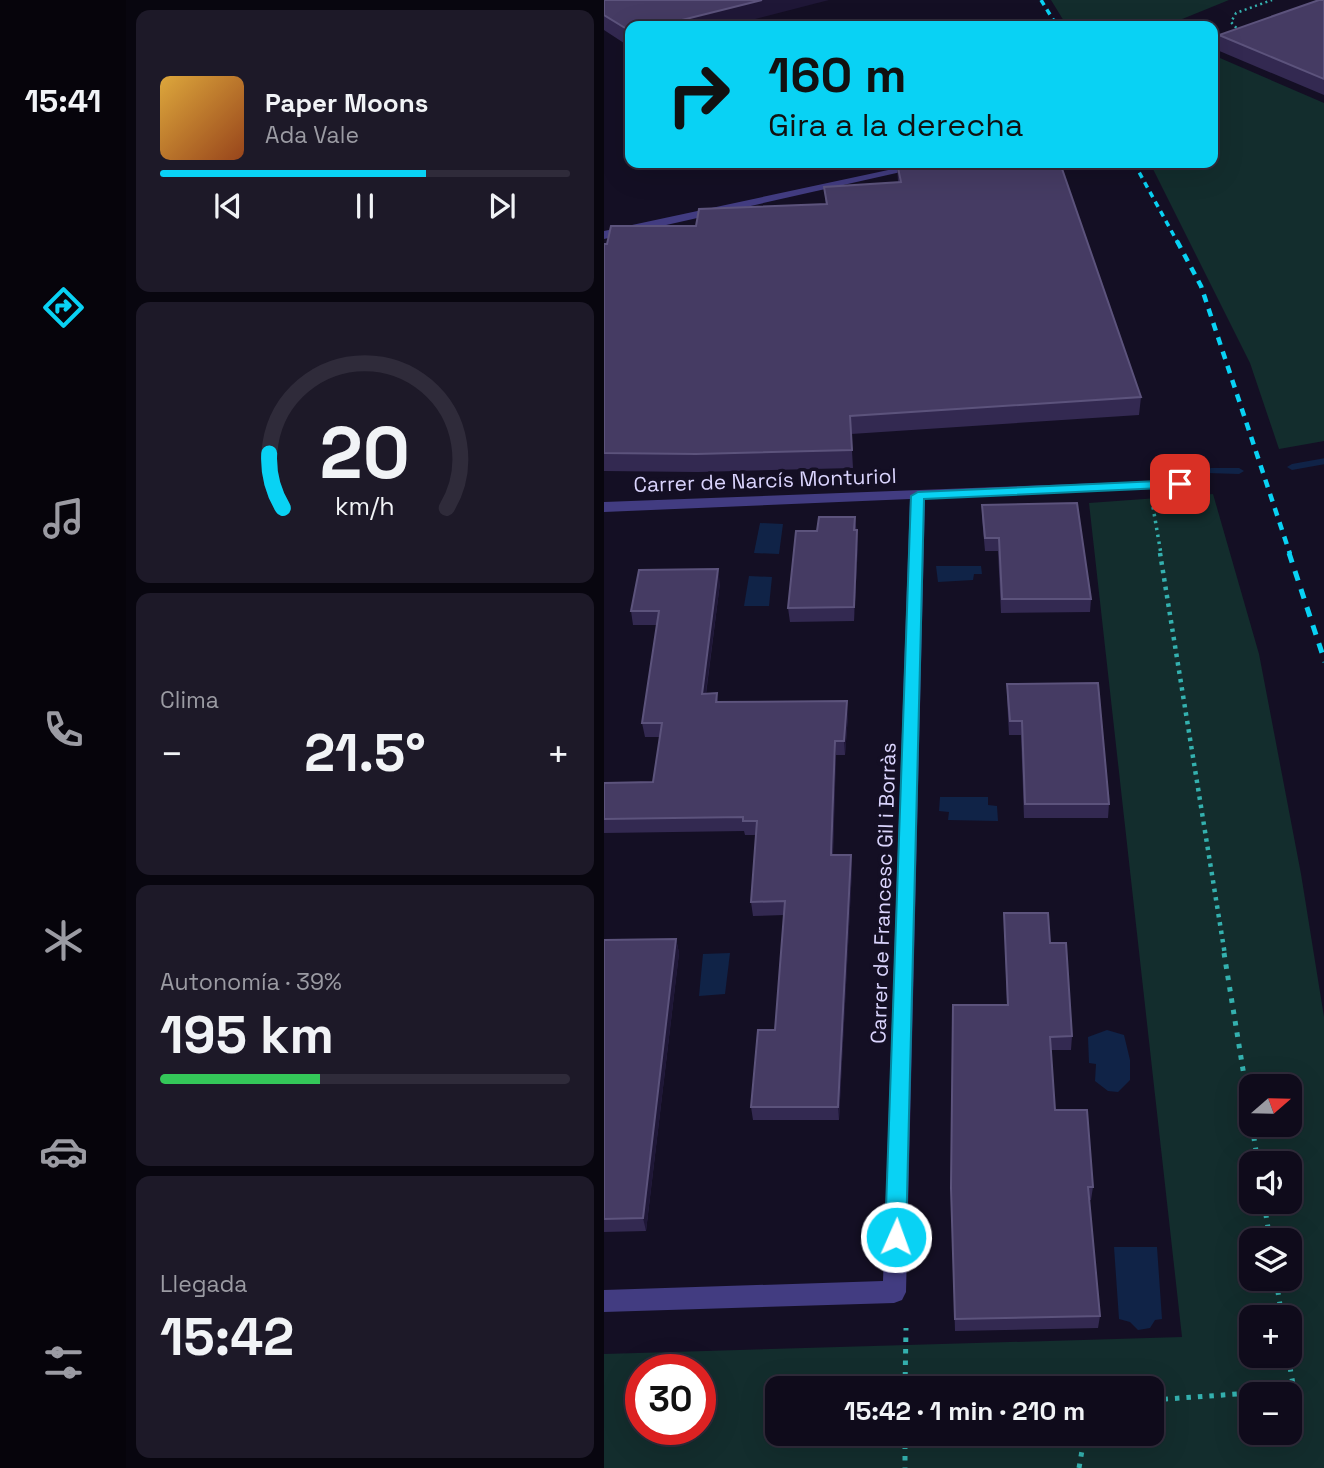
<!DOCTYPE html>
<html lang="es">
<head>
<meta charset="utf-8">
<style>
  :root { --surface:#0f0b1b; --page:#1d1928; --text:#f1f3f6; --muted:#9b9ba3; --line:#2f2b3a; --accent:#09d2f4 }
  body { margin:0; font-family:"Space Grotesk",sans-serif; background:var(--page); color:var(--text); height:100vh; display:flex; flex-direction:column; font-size:26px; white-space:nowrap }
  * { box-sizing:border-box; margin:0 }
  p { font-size:23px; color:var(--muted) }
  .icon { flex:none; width:38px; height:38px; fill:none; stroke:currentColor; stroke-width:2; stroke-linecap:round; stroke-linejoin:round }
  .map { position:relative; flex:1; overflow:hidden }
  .side { display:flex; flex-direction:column; gap:10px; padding:10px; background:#08060f; width:478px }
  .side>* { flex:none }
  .hud { position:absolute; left:21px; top:21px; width:593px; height:147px; border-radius:14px; box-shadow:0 7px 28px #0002,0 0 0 2px var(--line); background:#09d2f4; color:#111; overflow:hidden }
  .needle { width:46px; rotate:70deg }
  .buttons { position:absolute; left:635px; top:1074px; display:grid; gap:14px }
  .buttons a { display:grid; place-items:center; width:63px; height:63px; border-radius:14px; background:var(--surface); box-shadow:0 7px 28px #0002,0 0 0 2px var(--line); font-size:35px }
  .speed { position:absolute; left:21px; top:1354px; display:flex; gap:14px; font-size:35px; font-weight:700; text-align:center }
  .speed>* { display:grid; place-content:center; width:91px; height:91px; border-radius:50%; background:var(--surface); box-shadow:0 7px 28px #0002,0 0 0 2px var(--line); line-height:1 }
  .speed .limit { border:10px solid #d22; background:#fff; color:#111 }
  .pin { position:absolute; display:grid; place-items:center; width:60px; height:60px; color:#fff; margin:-30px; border-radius:14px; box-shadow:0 4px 10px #0006 }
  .me { position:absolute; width:77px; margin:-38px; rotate:2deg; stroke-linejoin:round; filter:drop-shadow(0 0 5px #0008) }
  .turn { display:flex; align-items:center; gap:24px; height:147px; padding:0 28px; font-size:32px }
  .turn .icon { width:91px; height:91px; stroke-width:2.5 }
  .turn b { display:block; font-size:49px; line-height:60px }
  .big { font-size:52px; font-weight:700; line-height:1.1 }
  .side .card { flex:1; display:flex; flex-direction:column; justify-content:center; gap:10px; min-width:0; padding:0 24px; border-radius:14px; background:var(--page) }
  .side .dial { align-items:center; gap:0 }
  .dial svg { height:182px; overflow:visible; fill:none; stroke:var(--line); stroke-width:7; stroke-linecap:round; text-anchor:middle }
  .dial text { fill:var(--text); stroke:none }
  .song { display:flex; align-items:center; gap:21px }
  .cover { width:84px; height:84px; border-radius:10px; background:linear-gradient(135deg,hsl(40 70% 55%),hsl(20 70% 35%)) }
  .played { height:7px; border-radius:4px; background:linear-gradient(90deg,var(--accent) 65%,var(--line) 65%) }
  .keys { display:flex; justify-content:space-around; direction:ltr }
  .heat { display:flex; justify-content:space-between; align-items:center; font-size:38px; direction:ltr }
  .charge { height:10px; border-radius:5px; background:linear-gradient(90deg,#34c759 39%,var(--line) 0) }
  .trip { position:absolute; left:161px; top:1376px; width:399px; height:70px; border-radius:14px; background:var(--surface); box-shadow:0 7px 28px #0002,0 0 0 2px var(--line); font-weight:700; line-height:70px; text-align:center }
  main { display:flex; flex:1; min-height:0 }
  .tabs { display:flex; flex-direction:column; width:126px; justify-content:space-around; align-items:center; background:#06040b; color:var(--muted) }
  .tabs .icon { width:49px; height:49px }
  .tabs .active { color:var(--accent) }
  .tabs b { font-size:32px; color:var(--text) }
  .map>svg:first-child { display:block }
</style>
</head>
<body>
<main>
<nav class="tabs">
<b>15:41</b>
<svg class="icon active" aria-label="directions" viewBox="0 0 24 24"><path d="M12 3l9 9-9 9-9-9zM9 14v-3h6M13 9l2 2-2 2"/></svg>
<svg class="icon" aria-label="music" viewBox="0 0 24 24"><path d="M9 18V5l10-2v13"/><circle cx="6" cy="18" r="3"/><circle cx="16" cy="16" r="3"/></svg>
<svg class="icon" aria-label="phone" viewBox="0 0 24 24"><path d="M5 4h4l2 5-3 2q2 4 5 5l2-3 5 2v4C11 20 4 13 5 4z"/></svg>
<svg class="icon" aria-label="climate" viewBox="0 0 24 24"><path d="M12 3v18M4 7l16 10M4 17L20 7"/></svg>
<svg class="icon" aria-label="car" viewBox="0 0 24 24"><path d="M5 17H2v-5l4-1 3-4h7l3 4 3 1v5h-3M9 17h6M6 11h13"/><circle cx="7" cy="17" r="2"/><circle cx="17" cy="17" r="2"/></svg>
<svg class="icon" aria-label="filters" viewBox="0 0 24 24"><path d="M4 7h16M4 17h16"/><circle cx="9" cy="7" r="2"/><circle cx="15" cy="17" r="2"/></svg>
</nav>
<section class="side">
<div class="card">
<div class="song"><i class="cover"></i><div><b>Paper Moons</b><p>Ada Vale</p></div></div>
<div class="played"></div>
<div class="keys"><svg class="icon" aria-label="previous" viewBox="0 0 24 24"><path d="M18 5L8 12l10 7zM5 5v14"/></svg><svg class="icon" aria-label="pause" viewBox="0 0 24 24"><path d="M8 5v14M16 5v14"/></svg><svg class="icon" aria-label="next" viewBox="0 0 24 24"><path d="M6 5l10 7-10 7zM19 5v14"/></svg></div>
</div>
<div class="card dial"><svg viewBox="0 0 100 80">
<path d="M14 69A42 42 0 1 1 86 69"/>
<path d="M14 69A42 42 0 0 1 8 45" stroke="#09d2f4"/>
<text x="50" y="56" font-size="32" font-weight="700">20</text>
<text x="50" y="72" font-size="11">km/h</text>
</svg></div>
<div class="card"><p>Clima</p>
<div class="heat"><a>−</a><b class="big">21.5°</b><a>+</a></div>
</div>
<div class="card"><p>Autonomía · 39%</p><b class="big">195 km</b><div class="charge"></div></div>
<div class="card"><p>Llegada</p><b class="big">15:42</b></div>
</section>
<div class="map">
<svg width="721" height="1468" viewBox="0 0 721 1468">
  <rect width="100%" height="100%" fill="#140f24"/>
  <g fill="#132d2d" fill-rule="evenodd">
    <polygon points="447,0 625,0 561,26 463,26"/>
    <polygon points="609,55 720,103 720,441 675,449 646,363 546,163 609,163"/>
    <path d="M609,494L655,654L697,874L720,1017V1468H0V1354L578,1337L485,503ZM648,1087H686V1125H648ZM648,1164H686V1202H648ZM648,1241H686V1279H648ZM648,1318H686V1356H648ZM37,1370H96V1430H37ZM173,1388H548V1433H173ZM648,1395H686V1433H648Z"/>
  </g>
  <g fill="#102347">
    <polygon points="156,523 179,524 175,554 150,553"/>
    <polygon points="332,566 377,566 378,574 370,574 369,580 334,582"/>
    <polygon points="145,576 168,577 165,606 140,606"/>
    <polygon points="336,797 384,797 384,805 393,806 394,821 344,820 345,812 335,811"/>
    <polygon points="126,953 121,994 95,996 99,954"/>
    <polygon points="503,1030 520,1035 526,1060 526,1080 514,1092 504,1091 491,1081 492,1064 485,1063 484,1037"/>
    <polygon points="510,1247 553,1247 558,1319 551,1320 546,1328 534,1330 526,1322 515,1319"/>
  </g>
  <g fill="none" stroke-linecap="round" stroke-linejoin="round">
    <g fill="#102347" fill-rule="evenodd">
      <polygon points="721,458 721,464 688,470 683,467 688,464"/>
      <polygon points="607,468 635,468 640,471 635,474 603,473 602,471"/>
    </g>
    <polyline stroke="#34b1af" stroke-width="2.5" stroke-dasharray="2 3.5" stroke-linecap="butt" points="636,32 627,22 632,13 668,0"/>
    <polyline stroke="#34b1af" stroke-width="3.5" stroke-dasharray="2.5 4.5" stroke-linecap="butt" points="549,507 557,554"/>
    <polyline stroke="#34b1af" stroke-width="4.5" stroke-dasharray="3.5 5" stroke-linecap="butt" points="556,553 621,955"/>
    <g stroke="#34b1af" stroke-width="5" stroke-dasharray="4.5 7" stroke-linecap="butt">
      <polyline points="620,953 648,1125"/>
      <polyline points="648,1125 654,1164"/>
      <polyline points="660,1202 666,1241"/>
      <polyline points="672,1279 678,1318"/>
      <polyline points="301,1388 302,1328"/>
      <polyline points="548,1400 690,1390 684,1356"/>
      <polyline points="301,1433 301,1468"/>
      <polyline points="475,1468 481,1433"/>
    </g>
    <polygon fill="#423c81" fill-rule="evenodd" points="317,163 337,163 0,239 0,231"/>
    <polygon fill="#423c81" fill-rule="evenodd" points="576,480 583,484 581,487 321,499 302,1292 298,1300 290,1303 0,1312 0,1290 279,1281 306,499 0,512 0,502"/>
    <g stroke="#09d2f4" stroke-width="3.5" stroke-dasharray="6 5" stroke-linecap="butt">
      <polyline points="437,0 453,26"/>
      <polyline points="530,163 574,243"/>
    </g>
    <polyline stroke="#09d2f4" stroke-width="4.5" stroke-dasharray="8 7" stroke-linecap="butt" points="573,241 597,286 686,554"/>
    <polyline stroke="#09d2f4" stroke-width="5" stroke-dasharray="10 9" stroke-linecap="butt" points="685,553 721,662"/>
  </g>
  <g fill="#332951">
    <polygon points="0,0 26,26 26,47 0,30"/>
    <polygon points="720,0 720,95 613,50 615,35"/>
    <polygon points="293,163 537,397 535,415 247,434 249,468 94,472 0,471 0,244 92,226 222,205 220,187 294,182"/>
    <polygon points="378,505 487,599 486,612 397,613 394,551 381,551 378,518"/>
    <polygon points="251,517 254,544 250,621 186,622 184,608 213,531"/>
    <polygon points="116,583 102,694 113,693 114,702 244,715 241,755 232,755 229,855 247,855 248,869 235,1120 149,1120 147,1107 171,1030 180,915 149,916 147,902 152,835 141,835 140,831 0,833 0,783 49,782 56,737 41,737 38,723 53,625 29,625 27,611"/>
    <polygon points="403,684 505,804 504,818 420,818 417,735 405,735 403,698"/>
    <polygon points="400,913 446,943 468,1036 467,1050 447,1050 451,1110 489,1187 487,1200 485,1200 496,1316 494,1328 351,1331 347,1188 403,1005"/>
    <polygon points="72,939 75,953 42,1231 0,1232 0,940"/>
  </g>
  <g fill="#1f1737">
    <polygon points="158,0 225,0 124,26 54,26"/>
    <polygon points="253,530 254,544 250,621 250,607"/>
    <polygon points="114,569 116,583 100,707 98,694"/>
    <polygon points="243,701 244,715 241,755 240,741"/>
    <polygon points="231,741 232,755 228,869 227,855"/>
    <polygon points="247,855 248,869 235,1120 234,1107"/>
    <polygon points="72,939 75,953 42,1231 39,1218"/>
  </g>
  <g fill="#453b63" stroke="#5c537c" stroke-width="2">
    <polygon points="0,0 158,0 54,26 26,26 26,31 0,15"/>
    <polygon points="715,0 720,0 720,79 615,35"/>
    <polygon points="293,163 456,163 537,397 246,416 248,450 92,454 0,453 0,244 3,244 7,226 92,226 95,209 223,204 220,187 297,182"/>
    <polygon points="473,503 487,599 398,599 395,538 381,538 378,505"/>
    <polygon points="215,517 251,517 250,530 253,530 250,607 184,608 192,531 213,531"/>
    <polygon points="114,569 98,694 113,693 112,702 243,701 240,741 231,741 227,855 247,855 234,1107 147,1107 154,1030 171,1030 181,901 147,902 153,821 139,821 139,817 0,819 0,783 49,782 58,723 38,723 55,611 27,611 35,570"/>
    <polygon points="494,683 505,804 421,804 418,721 406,721 403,684"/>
    <polygon points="400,913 444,913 446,943 462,943 468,1036 446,1037 451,1110 483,1110 489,1187 484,1187 496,1316 351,1319 347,1188 349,1005 404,1005"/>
    <polygon points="72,939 39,1218 0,1219 0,940"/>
  </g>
  <polygon fill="#09d2f4" stroke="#06889f" stroke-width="2" points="576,480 582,484 580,487 320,499 302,1237 299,1244 292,1247 284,1244 281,1237 307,496 314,492"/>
  <g text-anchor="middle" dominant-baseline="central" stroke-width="7" stroke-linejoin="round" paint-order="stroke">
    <g font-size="21" fill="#dad4fd" stroke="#140f24">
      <text transform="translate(161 480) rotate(-2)">Carrer de Narcís Monturiol</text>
      <text transform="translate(279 893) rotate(-88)">Carrer de Francesc Gil i Borràs</text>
    </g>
  </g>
</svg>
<div class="buttons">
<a><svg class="needle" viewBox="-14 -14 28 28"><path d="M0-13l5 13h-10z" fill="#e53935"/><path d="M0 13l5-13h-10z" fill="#9b9ba3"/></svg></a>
<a><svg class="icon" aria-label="sound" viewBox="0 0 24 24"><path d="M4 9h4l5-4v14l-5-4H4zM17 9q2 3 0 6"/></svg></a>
<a><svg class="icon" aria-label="layers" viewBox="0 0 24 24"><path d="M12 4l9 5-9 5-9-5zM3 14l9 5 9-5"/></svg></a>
<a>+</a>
<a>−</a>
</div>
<div class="speed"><div class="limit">30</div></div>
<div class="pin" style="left:576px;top:484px;background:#d93025"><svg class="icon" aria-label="arrive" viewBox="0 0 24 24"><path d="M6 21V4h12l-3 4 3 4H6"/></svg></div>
<svg class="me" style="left:292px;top:1237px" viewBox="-20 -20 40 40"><circle r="17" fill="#09d2f4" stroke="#fff" stroke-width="3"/><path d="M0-11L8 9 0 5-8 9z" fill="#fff"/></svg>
<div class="trip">15:42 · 1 min · 210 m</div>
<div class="hud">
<div class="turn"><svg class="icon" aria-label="right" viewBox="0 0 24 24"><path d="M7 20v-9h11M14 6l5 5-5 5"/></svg><div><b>160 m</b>Gira a la derecha</div></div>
</div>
</div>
</main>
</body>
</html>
